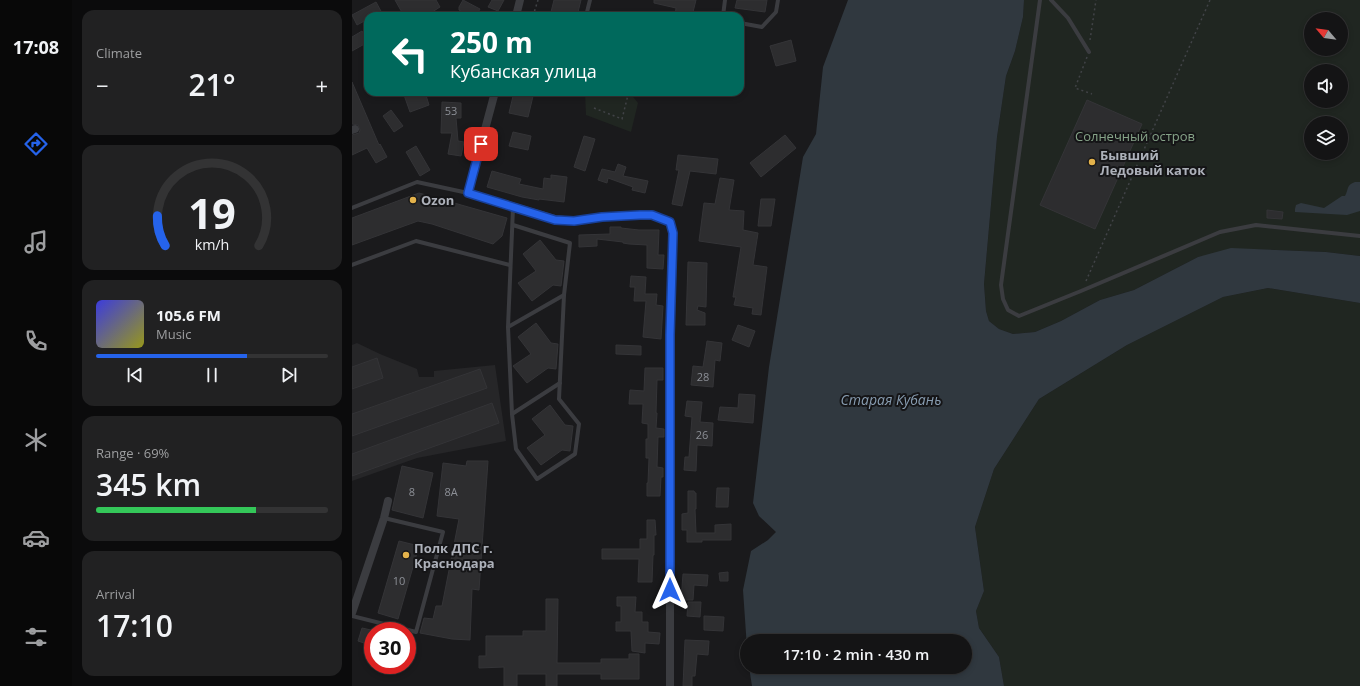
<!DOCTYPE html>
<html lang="en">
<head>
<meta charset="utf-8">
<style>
  :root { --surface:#141415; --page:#212122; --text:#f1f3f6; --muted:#9d9ea0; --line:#333334; --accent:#2563eb }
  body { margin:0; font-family:"Open Sans",sans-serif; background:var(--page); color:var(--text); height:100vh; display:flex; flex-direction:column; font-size:15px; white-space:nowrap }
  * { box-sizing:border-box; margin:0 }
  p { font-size:13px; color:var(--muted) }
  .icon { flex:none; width:22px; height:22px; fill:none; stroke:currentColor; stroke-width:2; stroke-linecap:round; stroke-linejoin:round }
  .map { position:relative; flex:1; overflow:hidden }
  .panel { display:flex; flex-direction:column; gap:10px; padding:10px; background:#0b0b0c; width:280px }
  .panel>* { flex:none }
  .banner { position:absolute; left:12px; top:12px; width:380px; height:84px; border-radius:12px; box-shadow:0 2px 6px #0003,0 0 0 1px var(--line); background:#00695c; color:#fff; overflow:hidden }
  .needle { width:26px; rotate:299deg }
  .controls { position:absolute; left:952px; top:12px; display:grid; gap:8px }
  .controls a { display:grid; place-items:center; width:44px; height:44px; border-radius:50%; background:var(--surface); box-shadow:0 2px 6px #0003,0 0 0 1px var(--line); font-size:20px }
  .speed { position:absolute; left:12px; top:622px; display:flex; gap:8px; font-size:20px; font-weight:700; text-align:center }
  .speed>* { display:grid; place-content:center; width:52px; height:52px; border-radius:50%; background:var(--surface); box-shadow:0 2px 6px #0003,0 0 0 1px var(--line); line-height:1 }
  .speed .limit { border:6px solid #d22; background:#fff; color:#111 }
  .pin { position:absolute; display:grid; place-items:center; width:34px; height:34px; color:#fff; margin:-17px; border-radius:8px; box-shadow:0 2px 6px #0006 }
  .me { position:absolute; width:44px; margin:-22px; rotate:0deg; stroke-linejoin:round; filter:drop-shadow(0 0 3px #0008) }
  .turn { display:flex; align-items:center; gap:14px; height:84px; padding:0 20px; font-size:18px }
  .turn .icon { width:52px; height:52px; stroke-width:2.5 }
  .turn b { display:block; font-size:28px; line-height:34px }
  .big { font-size:30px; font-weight:600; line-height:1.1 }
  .panel .tile { flex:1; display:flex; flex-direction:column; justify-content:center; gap:6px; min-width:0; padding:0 14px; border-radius:12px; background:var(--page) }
  .panel .dial { align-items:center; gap:0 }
  .dial svg { height:104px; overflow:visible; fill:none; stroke:var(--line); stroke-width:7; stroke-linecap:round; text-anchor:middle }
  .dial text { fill:var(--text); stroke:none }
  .song { display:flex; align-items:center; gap:12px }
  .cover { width:48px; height:48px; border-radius:6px; background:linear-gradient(135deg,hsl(240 70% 55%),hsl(60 70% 35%)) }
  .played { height:4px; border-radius:2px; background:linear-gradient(90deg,var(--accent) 65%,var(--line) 65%) }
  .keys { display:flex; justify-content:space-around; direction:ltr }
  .heat { display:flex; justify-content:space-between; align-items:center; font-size:22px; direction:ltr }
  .charge { height:6px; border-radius:3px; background:linear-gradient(90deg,#34c759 69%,var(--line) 0) }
  .trip { position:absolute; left:388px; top:634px; width:232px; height:40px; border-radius:20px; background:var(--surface); box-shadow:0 2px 6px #0003,0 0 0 1px var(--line); font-weight:600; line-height:40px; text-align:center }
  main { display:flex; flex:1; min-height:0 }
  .tab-bar { display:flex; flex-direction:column; width:72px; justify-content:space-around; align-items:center; background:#080808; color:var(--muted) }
  .tab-bar .icon { width:28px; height:28px }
  .tab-bar .selected { color:var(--accent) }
  .tab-bar b { font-size:18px; color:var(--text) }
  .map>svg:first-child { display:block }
</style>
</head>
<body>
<main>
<nav class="tab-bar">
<b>17:08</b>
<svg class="icon selected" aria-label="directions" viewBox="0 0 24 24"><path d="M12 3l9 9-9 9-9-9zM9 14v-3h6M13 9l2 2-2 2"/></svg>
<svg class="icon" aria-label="music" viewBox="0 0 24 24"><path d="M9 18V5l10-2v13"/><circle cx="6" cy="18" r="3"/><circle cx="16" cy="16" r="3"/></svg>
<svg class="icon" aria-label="phone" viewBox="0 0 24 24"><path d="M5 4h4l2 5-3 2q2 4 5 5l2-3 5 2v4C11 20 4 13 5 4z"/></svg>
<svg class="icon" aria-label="climate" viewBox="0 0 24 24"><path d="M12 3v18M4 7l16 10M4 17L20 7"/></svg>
<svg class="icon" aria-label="car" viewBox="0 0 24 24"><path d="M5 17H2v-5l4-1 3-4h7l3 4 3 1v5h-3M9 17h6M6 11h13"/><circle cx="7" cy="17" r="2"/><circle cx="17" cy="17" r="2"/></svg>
<svg class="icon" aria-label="filters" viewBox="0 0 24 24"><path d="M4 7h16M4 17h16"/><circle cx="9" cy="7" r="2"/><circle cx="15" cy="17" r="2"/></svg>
</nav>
<section class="panel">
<div class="tile"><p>Climate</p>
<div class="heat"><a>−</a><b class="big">21°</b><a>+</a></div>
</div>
<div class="tile dial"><svg viewBox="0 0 100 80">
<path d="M14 69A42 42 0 1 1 86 69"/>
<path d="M14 69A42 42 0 0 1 8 46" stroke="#2563eb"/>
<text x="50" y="56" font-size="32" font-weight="700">19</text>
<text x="50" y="72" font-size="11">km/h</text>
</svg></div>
<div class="tile">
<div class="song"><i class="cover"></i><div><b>105.6 FM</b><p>Music</p></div></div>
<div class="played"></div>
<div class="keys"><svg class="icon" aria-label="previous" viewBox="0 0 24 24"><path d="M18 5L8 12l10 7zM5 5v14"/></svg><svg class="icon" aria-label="pause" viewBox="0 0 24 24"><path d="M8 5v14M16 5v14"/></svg><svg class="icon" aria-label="next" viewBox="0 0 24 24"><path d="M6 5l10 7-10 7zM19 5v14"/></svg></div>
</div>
<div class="tile"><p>Range · 69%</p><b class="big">345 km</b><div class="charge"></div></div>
<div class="tile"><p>Arrival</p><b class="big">17:10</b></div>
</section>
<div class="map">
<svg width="1008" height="686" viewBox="0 0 1008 686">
  <rect width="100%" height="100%" fill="#1a1a1c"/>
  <polygon fill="#262628" points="5,343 28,354 65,369 67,377 82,377 82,371 143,365 154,441 65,458 0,481 0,345"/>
  <g fill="#202621" fill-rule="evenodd">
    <path d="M672,0H1008V256L974,252L896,249L846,257L782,290L748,300L709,321L683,332L661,334L647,329L637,321L634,311L632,284L645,137L654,76L663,51L671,17ZM959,19H989V49H959ZM959,71H989V101H959ZM959,123H989V153H959Z"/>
    <polygon points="233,92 277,92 286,103 279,132 234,115"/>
    <polygon points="916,288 1008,303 1008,686 652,686 647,657 627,628 624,611 632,591 623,527 642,469 687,399 775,345 871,297"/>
  </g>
  <g fill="#30383f">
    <polygon points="496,0 672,0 671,17 663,51 654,76 645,137 632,284 634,311 637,321 647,329 661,334 683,332 709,321 748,300 782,290 846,257 879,248 974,252 1008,256 1008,303 916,288 871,297 775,345 687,399 642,469 623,527 632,591 624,611 627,628 647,657 652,686 400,686 397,667 613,667 613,641 395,641 395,648 391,590 399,551 416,540 424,532 407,516 401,503 417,367 451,157 464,134 471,67"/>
    <path d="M1003,182H1008V211L995,215L943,212V209L944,205L949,203L972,208L990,196H993C997,189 994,185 1003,182Z"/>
  </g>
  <g fill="#2d2d2f" stroke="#343437">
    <polygon points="43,0 84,0 88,7 74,16 52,16"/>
    <polygon points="111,0 128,9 124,16 118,16 107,10 107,7"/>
    <polygon points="140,0 152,0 146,11 136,7"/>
    <polygon points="202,0 229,0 225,16 198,16"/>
    <polygon points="302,0 344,0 340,16 323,16 324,8 302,3"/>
    <polygon points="385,0 415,0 413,12 383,8"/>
    <polygon points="24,2 30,13 24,16 16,16 16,19 5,25 0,15"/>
    <polygon points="10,31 16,42 0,51 0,37"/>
    <polygon points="439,40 444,61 424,66 418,46"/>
    <polygon points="0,82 27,145 28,144 35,157 24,163 15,148 0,155 0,135 7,133 8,130 6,125 0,124"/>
    <polygon points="51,92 73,92 77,105 58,112"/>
    <polygon points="162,92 182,92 176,117 157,113"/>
    <polygon points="735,100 790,124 743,229 688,205"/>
    <polygon points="90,102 109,103 109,118 104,118 106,141 112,142 109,156 96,154 100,133 89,133"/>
    <polygon points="39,110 51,126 42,132 31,116"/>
    <polygon points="161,132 179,136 176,150 157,146"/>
    <polygon points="433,135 444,148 409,177 398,163"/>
    <polygon points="232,136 243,139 233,171 222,167"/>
    <polygon points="64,146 78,170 68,176 54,152"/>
    <polygon points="326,155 366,159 364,174 338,171 330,206 320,204 327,170 324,170"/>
    <polygon points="266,164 274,167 271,176 296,181 293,193 280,190 281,187 256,178 255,183 246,180 250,169 263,172"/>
    <polygon points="140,171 169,179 167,184 191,189 192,178 199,179 199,175 215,177 212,202 187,199 187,200 170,197 135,187"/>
    <polygon points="368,178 382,180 377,210 392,211 391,230 406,233 401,265 415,267 409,315 400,314 401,308 382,305 384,297 381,297 389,247 347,241 352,203 363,204"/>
    <polygon points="67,193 155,218 150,236 141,244 80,224 66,221 0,245 0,218"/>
    <polygon points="409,199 423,199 419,226 406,226"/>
    <polygon points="915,210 931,212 930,219 915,218"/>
    <polygon points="258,227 269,227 269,228 287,230 307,230 306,255 312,255 311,269 295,268 295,245 277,244 271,243 271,242 245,239 245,246 227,247 227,235 258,234"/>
    <polygon points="188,240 204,260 212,261 209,286 201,285 180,301 166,283 184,271 171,254"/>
    <polygon points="336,262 355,263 354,307 346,306 345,310 353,313 353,325 334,325"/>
    <polygon points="279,276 294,277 293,294 305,294 304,305 311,306 309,339 291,337 294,301 282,301 283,287 278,287"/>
    <polygon points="184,323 199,343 206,344 204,369 196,368 175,383 161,366 179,354 166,337"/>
    <polygon points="386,325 403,331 397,347 380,340"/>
    <polygon points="355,341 370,343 368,361 363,360 361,387 339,385 341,366 351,367"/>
    <polygon points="264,345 289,346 289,355 264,354"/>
    <polygon points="25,358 31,378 0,389 0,367"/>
    <polygon points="293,368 311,368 311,380 305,380 304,413 305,413 304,428 312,429 312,437 306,437 305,467 311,468 311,477 309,477 308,496 295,496 295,483 296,483 297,458 294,458 294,439 296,439 296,424 290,423 291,404 277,404 278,390 292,391"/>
    <polygon points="128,369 135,388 0,436 0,414"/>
    <polygon points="387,394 403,395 401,423 366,420 368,407 386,408"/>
    <polygon points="335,401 350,402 348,422 361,423 360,446 345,445 344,471 332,470 333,457 337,457 340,417 333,416"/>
    <polygon points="140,403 147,423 0,476 0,454"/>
    <polygon points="198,405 213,425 221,426 218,451 210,450 189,465 175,448 193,435 180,419"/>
    <polygon points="115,461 136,461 127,590 120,589 118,640 100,639 68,633 72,618 81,619 84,606 90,606 107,519 85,516 91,463 114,466"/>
    <polygon points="50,466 81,473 71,518 40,510"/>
    <polygon points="365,488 377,488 376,507 364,507"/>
    <polygon points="336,491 342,491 343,493 344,493 344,509 343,509 344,533 363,533 363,525 379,524 379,540 350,540 350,542 335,542 335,530 330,530 330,514 336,513"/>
    <polygon points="295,520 303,520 304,535 302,535 302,555 301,555 300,582 286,582 287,559 250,559 250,549 288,549 288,539 295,539"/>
    <polygon points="47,541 67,546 46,619 26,613"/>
    <polygon points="376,572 376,581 368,581 367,573"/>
    <polygon points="331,574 356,575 355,586 342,585 341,600 329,600"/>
    <polygon points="265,597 284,597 283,612 290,612 290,622 296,622 296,632 308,633 307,644 293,643 293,653 280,651 279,631 264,631 264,622 269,622 269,606 265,606"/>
    <polygon points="194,599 206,599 205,663 249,663 249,659 277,659 277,654 287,654 287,679 249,679 249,674 205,674 205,686 194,686 194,674 165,674 165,686 152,686 152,667 127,668 127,656 134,656 134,636 171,636 171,631 194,631"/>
    <polygon points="336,602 349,602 348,617 335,616"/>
    <polygon points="352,616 372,617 371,631 352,630"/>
    <polygon points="10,628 19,630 15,644 6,641"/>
    <polygon points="333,640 357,641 356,655 345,654 343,676 340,676 340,686 331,686"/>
  </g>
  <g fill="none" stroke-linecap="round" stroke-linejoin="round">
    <g stroke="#414347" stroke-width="1.5" stroke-dasharray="2 3" stroke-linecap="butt">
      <polyline points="181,16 186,0"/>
      <polyline points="738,40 744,0"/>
      <polyline points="735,57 723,88 740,94"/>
      <polyline points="242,108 270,119 276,95 274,92"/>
      <polyline points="734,281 858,0"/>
    </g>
    <g stroke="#3b3c40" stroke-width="4">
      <polyline points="688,0 649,285 651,299 656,310 667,316 729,291 868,232 904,225 1008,236"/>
      <polyline points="699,0 716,18 737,52"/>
      <polyline points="234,16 238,0"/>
      <polyline points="371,16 373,0"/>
      <polyline points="388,23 410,27 424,12 426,0"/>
      <polyline points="0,208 65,182 116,193"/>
      <polyline points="161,225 218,243 212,295 207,399 227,424 223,454 185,479 164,449 160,414 156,327 161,208"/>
      <polyline points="0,265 64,241 158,265"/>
      <polyline points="156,327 212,295"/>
      <polyline points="160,414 208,383"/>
      <polyline points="0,616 64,632 91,532 32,518"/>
    </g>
    <g stroke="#3b3c40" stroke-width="8">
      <polyline points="164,16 168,0"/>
      <polyline points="143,92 116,193 203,219 222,221 250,217 276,215 300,215 318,222 321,233 318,335 318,686"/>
      <polyline points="0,130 3,129"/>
      <polyline points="0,613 32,518 36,501"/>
    </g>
  </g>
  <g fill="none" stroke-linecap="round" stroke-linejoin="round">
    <defs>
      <polyline id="route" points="129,144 116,193 203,220 222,221 250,217 288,215 300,215 318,222 321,233 318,335 318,590"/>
    </defs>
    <use href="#route" stroke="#184099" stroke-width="10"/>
    <use href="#route" stroke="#2563eb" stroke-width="7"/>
  </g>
  <g fill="#e3b24b" stroke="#151517" stroke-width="1.5">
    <circle cx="740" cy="162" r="4"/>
    <circle cx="61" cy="200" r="4"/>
    <circle cx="54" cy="555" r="4"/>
  </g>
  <g text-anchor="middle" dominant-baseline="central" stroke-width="4" stroke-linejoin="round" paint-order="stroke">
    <g font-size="11" fill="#8c8f96">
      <text x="99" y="110">53</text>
      <text x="351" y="376">28</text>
      <text x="350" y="434">26</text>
      <text x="60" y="491">8</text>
      <text x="99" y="491">8А</text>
      <text x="47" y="580">10</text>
    </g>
    <g font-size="13" fill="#86a388" stroke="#151517">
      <text x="783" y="136">Солнечный остров</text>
    </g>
    <g font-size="13" font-weight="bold" fill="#adb1ba" stroke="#151517" text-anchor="start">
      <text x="748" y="155">Бывший<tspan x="748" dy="15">Ледовый каток</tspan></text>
      <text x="69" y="200">Ozon</text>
      <text x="62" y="548">Полк ДПС г.<tspan x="62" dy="15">Краснодара</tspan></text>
    </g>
    <g font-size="14" font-style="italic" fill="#889db1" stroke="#151517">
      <text x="539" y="399">Старая Кубань</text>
    </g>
  </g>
</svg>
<div class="controls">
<a><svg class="needle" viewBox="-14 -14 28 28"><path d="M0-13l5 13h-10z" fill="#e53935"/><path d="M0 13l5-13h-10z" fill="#9d9ea0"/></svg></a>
<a><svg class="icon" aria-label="sound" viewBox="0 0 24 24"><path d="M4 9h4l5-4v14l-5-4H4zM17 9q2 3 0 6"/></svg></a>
<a><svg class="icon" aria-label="layers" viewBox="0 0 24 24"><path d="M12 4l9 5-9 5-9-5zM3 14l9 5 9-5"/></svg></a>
</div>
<div class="speed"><div class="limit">30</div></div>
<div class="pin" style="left:129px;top:144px;background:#d93025"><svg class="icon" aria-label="arrive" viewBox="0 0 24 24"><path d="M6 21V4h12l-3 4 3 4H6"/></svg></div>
<svg class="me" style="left:318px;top:590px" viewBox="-20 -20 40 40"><path d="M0-17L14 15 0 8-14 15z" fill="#2563eb" stroke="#fff" stroke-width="4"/></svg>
<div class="trip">17:10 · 2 min · 430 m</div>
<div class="banner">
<div class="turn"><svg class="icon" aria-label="left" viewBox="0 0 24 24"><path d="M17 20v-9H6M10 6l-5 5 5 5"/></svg><div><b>250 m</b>Кубанская улица</div></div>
</div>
</div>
</main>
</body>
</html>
